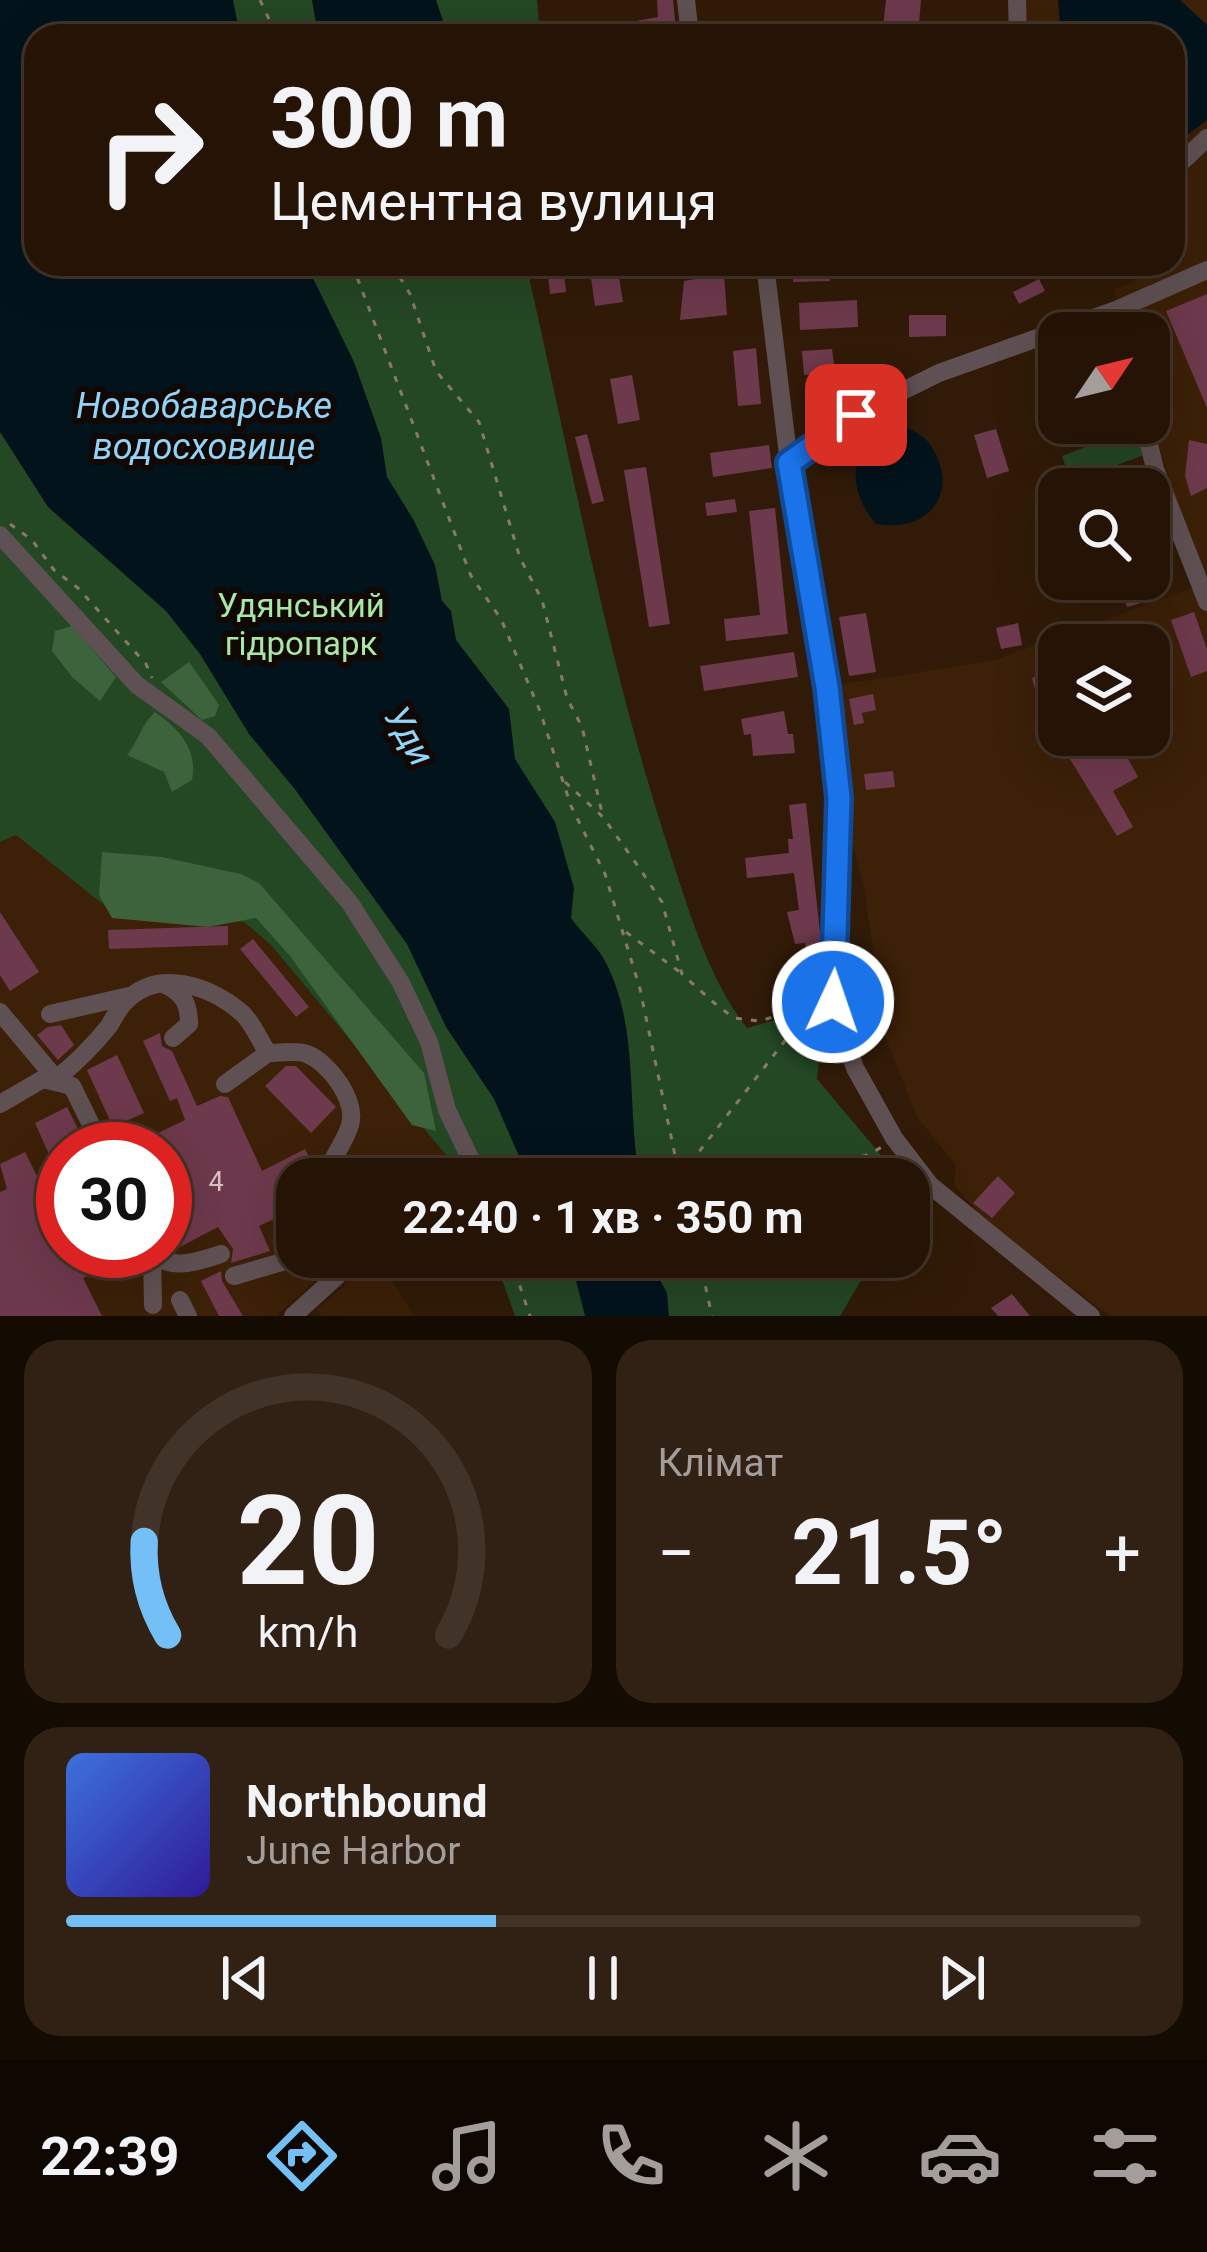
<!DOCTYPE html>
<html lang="uk">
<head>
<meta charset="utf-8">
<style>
  :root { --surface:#251406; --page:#312114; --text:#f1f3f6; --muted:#a39e9b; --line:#423328; --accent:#74c0f6 }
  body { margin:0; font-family:Roboto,sans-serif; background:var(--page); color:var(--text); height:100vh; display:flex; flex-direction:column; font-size:45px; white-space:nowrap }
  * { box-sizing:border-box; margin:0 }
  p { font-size:39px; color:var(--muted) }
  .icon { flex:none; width:66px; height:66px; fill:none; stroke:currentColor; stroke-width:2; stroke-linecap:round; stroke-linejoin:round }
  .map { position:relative; height:1316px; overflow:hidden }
  .panel { display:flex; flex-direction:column; gap:24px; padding:24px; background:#140b03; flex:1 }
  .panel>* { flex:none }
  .top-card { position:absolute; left:24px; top:24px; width:1161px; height:252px; border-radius:36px; box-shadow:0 12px 48px #0002,0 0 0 3px var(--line); background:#251406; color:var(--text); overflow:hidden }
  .needle { width:78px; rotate:55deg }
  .controls { position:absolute; left:1038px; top:312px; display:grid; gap:24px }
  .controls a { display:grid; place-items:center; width:132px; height:132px; border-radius:24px; background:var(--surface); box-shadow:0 12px 48px #0002,0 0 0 3px var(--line); font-size:60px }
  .speed { position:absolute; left:36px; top:1122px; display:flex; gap:24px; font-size:60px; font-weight:700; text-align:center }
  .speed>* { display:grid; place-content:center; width:156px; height:156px; border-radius:50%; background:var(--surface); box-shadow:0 12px 48px #0002,0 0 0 3px var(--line); line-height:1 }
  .speed .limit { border:18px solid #d22; background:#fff; color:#111 }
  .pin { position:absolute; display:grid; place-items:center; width:102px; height:102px; color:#fff; margin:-51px; border-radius:24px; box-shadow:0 6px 18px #0006 }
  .me { position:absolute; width:132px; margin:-66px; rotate:3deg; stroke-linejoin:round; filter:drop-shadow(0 0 9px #0008) }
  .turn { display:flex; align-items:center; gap:42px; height:252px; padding:0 48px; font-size:54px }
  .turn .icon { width:156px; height:156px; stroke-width:2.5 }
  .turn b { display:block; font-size:84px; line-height:102px }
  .big { font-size:90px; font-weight:700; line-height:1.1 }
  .panel .tile { flex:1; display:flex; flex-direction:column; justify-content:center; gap:18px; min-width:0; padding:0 42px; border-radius:36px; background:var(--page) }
  .panel .dial { align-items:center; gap:0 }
  .dial svg { height:312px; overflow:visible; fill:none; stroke:var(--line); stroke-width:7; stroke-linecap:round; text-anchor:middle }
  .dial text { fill:var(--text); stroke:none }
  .song { display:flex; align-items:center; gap:36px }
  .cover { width:144px; height:144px; border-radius:18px; background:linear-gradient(135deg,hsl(220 70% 55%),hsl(250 70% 35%)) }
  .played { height:12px; border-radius:6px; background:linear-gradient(90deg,var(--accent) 40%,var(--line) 40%) }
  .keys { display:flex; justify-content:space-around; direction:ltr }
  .heat { display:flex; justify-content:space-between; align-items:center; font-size:66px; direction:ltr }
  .panel .tiles { flex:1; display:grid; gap:24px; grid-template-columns:1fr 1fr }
  .tile:last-child { grid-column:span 2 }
  .trip { position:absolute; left:276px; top:1158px; width:654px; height:120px; border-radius:36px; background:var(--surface); box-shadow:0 12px 48px #0002,0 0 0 3px var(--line); font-weight:700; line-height:120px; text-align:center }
  .dock { display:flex; height:192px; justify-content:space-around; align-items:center; background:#0f0802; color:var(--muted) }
  .dock .icon { width:84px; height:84px }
  .dock .active { color:var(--accent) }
  .dock b { font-size:54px; color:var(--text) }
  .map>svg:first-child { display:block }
</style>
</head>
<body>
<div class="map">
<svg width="1207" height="1316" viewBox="0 0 1207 1316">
  <rect width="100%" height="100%" fill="#311b08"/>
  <g fill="#3c2008" fill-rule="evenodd">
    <path d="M1022,0H1207V1316H1110L984,1220L954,1184L956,1165L917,1117L885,1036L864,886L839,798L827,687L995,660L1200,585L1149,410V333H1126L1114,290L1186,258L1173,241V36H1023ZM1059,645H1149V735H1059Z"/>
    <path d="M16,835L110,910L244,922L271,945L448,1158L427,1179H297V1257H341L276,1316H0V842ZM63,1149H165V1251H63Z"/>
    <polygon points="376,1257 390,1257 402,1274 392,1281 414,1316 322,1316 317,1310"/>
  </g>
  <g fill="#244724">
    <path d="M0,0H537L540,36H36V264H526C571,460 607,661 670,853C689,911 709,980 747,1028L817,1008L823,1024L817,1079L901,1179H460L455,1166L271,945L244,922L110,910L16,835L0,842Z"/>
    <polygon points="1137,427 1144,455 1071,482 1062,456"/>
    <polygon points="494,1257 875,1257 840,1316 515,1316"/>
  </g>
  <g fill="#3c633b">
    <polygon points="72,626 116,677 100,701 73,678 52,651 55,631"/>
    <polygon points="189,662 219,705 215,716 202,720 161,682"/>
    <path d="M155,712C179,729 198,749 192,780L172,792L164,772L127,755C139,740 141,725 155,712Z"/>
    <polygon points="102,852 162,857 241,874 259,883 424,1073 436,1131 412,1125 290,956 256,918 208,927 112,918 99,895"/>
  </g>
  <g fill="#03131c">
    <path d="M0,0H233L240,36H36V264H306L354,362L381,438L387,477L413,519L435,565L442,601L451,611L456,640L509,709L515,759L555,822L574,888L571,918C582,934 598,946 606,963C640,1029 626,1108 640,1179H529L494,1099L446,1027L407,944L294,788L249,734L200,654L166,611L48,507L0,432Z"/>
    <polygon points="312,0 436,0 448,36 318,36"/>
    <polygon points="1058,0 1180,0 1207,25 1207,120 1173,146 1173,36 1061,36"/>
    <path d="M906,427C913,431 924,436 929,443C962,489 931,534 876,524C849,492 848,458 879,428Z"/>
    <polygon points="570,1257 648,1257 667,1293 669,1316 585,1316"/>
  </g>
  <g fill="#6d394c">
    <polygon points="657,0 673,0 676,30 616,36 614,25 658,17"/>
    <polygon points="886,0 921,0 918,36 882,36"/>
    <polygon points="547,264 563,264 566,292 550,294"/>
    <polygon points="589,264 617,264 623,302 595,306"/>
    <polygon points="792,264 830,264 830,281 793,282"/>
    <polygon points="724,274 727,315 680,320 684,281"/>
    <polygon points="1039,279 1045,291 1019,304 1013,292"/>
    <polygon points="1207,294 1207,408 1166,311"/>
    <polygon points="857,300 858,327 800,330 799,303"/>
    <polygon points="909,315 946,315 946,336 909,337"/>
    <polygon points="756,348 761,404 738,406 733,351"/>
    <polygon points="832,349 838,393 823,394 821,374 804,375 802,351"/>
    <polygon points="632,375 640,420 618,424 610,379"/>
    <polygon points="1068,423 1103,423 1105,432 1089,437 1087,429 1071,434"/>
    <polygon points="996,429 1009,471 987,478 974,435"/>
    <polygon points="587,434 604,501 592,504 575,437"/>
    <polygon points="1189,440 1207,444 1207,488 1191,496 1185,476"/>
    <polygon points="769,445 772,468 713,477 710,453"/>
    <polygon points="646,467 670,624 649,627 624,470"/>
    <polygon points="735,499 737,512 707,516 705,503"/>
    <polygon points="775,508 788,634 726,641 724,619 760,615 749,511"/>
    <polygon points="1119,579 1146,579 1152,600 1127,607"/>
    <polygon points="1194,612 1207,649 1207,671 1191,677 1171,620"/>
    <polygon points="866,613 876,672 849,676 839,617"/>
    <polygon points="1018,623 1022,645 1001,649 996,628"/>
    <polygon points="794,652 798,677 704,691 700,666"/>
    <polygon points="1048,673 1059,673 1059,728 1047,732 1032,678"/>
    <polygon points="873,694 876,710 862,713 864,723 854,725 849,699"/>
    <polygon points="784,711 788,734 793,734 795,753 753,756 751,734 744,735 741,719"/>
    <polygon points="1060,735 1115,735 1138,777 1113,791 1133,827 1117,836 1062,746"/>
    <polygon points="893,771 895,787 866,790 864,774"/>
    <polygon points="806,803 821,942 820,968 808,969 805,943 795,944 787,912 799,910 794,873 747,878 745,858 789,853 788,839 793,839 789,805"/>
    <polygon points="0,912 39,972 10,991 0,975"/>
    <polygon points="228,926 228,945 109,949 108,930"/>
    <polygon points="253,939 309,1007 296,1017 240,949"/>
    <polygon points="61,1025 74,1045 58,1060 37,1035 48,1027"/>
    <polygon points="160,1033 162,1046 172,1051 197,1106 220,1096 228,1097 262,1171 305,1149 315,1169 314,1173 273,1194 282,1215 259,1226 270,1251 231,1263 233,1249 218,1227 178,1248 165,1222 165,1149 125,1149 185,1120 177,1098 170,1101 143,1041"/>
    <polygon points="117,1055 144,1113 113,1127 87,1070"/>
    <polygon points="286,1066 296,1066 336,1107 311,1133 265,1086"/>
    <polygon points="67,1107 88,1149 63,1149 63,1158 53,1163 35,1123"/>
    <polygon points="25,1152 38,1178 45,1174 53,1192 63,1188 63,1251 79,1251 90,1275 83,1278 102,1316 0,1316 0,1192 7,1189 0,1164"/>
    <polygon points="998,1176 1015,1193 992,1218 973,1203"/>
    <polygon points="221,1271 222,1281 243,1316 219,1316 201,1281"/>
    <polygon points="1012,1294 1030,1316 998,1316 991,1308"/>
  </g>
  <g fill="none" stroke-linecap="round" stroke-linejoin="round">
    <g stroke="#8a7869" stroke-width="3" stroke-dasharray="6 9" stroke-linecap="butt">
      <polyline points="260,0 277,36"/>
      <polyline points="352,264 471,576 501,619 540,711 571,806 605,874 640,989 680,1179"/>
      <polyline points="392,264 410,294 436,371 479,422 520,558 542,600 567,698 582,727 603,817"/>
      <polyline points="10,524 32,540 54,570 78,588 146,664 152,678"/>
      <polyline points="565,782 603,817 640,869 662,902 682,974 713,1002 734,1018 759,1021 820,1004"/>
      <polyline points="626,932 681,973"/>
      <polyline points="681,1175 801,1020 821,1009"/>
      <path d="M669,1179C708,1168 752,1163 792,1160C827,1156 852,1168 883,1146"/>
      <polyline points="510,1257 530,1316"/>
      <polyline points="699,1257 712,1316"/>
    </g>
    <g stroke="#5f5053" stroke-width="18">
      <polyline points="686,0 690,36"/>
      <polyline points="1017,0 1018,36"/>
      <polyline points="1173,170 1207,138"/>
      <polyline points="765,264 789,463 827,687 839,798 833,1002 855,1068 894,1138 930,1185 1091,1316"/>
      <polyline points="1144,423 1155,469 1207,602"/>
      <polyline points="789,463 856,414 939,373 1116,310 1207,270"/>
      <polyline points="0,535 137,685 208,736 350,903 401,983 429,1042 447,1110 480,1179"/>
      <path d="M164,984C183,993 189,1003 189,1024L173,1038"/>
      <path d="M0,1012L56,1079C76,1063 93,1046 109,1026C114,1018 118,1009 125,1002C158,967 212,986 243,1014C253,1024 260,1041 268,1053C280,1053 296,1050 307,1054C330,1063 357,1101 350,1125C344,1145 330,1158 327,1179"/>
      <polyline points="50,1014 129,996"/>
      <polyline points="225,1084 268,1053"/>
      <polyline points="0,1104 43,1079 72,1086 103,1149"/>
      <path d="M150,1251C170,1272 196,1262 221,1254"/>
      <polyline points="152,1255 153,1305"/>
      <polyline points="234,1276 299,1257"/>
      <polyline points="180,1300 188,1316"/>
      <polyline points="293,1316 358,1257"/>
    </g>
  </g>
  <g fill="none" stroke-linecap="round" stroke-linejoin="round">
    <defs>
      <polyline id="route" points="833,1002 839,798 827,687 789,463 856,415"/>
    </defs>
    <use href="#route" stroke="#114b97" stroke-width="30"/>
    <use href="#route" stroke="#1a73e8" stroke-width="21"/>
  </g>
  <g text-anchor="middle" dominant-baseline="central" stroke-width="12" stroke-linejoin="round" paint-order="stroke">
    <g font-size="27" fill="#d9c2c0">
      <text x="216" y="1182">4</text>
    </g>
    <g font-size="33" fill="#a9e7a7" stroke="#120803">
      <text x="301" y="605">Удянський<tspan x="301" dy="38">гідропарк</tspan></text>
    </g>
    <g font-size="36" font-style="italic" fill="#92d3fa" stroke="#120803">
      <text x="204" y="406">Новобаварське<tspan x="204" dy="41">водосховище</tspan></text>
      <text transform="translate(409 736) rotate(60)">Уди</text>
    </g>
  </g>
</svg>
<div class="controls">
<a><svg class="needle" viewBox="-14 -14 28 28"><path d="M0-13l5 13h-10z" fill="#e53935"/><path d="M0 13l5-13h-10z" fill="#a39e9b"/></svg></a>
<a><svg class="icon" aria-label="search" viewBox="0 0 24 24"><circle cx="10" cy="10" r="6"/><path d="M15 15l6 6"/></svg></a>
<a><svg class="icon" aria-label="layers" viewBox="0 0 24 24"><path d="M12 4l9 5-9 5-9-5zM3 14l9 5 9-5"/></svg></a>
</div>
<div class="speed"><div class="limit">30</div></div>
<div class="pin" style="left:856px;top:415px;background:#d93025"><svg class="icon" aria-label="arrive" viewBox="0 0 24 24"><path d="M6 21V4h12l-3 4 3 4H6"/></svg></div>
<svg class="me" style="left:833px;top:1002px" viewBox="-20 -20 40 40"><circle r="17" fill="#1a73e8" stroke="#fff" stroke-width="3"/><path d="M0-11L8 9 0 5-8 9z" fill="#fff"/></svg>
<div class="trip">22:40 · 1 хв · 350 m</div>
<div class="top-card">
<div class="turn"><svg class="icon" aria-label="right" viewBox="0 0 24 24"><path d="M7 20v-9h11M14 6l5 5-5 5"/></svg><div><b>300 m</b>Цементна вулиця</div></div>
</div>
</div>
<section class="panel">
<div class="tiles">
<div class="tile dial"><svg viewBox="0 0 100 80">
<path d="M14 69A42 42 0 1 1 86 69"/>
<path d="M14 69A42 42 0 0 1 8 45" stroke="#74c0f6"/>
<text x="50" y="56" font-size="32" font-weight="700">20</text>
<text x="50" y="72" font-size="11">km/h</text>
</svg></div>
<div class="tile"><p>Клімат</p>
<div class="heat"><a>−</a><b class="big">21.5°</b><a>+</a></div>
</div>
<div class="tile">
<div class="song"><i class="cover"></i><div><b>Northbound</b><p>June Harbor</p></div></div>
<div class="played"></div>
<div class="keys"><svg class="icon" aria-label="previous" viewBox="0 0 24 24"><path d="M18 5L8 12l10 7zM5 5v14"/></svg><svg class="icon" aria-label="pause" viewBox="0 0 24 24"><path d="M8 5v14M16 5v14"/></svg><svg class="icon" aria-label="next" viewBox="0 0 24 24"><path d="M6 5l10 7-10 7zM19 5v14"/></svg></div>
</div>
</div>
</section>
<nav class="dock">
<b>22:39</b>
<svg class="icon active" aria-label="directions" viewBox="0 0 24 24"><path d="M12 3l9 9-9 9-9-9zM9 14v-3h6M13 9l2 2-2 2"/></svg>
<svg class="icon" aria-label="music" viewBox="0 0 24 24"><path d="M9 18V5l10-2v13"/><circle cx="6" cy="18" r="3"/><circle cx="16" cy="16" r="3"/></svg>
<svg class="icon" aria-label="phone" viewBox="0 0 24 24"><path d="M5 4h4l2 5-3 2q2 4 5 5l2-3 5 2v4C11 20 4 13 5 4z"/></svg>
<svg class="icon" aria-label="climate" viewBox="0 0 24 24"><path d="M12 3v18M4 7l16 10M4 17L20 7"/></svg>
<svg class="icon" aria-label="car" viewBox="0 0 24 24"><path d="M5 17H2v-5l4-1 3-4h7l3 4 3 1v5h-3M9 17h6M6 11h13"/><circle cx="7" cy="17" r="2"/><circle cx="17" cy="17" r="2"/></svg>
<svg class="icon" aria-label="filters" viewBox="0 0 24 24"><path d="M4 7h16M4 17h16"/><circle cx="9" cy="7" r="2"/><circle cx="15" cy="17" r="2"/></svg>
</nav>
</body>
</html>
